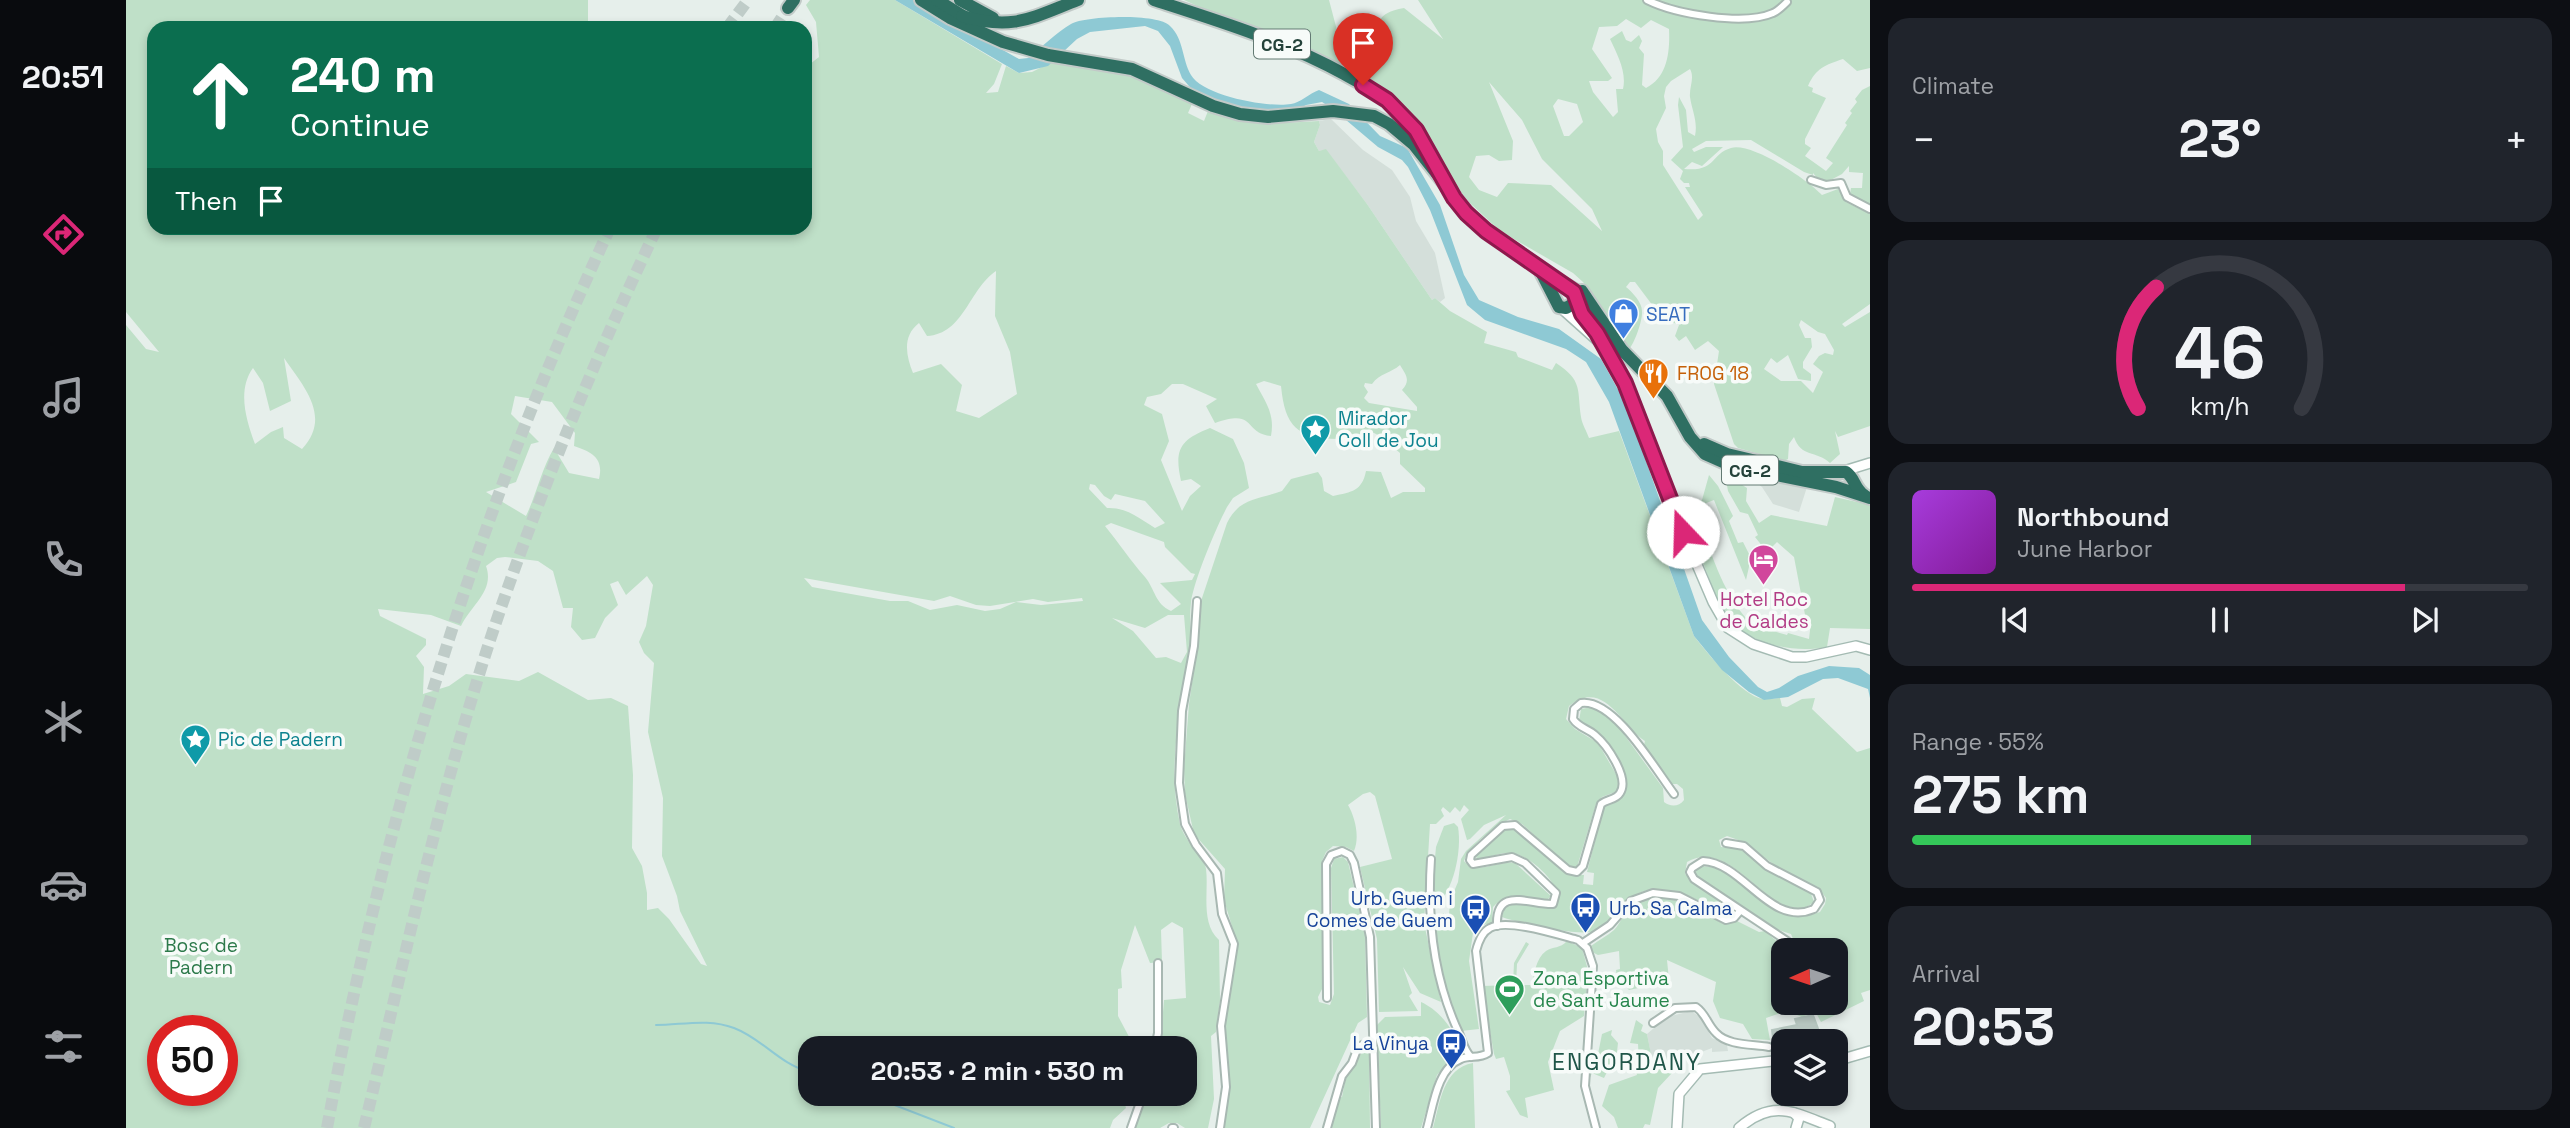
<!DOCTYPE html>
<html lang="en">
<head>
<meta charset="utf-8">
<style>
  :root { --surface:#171b24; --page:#20242c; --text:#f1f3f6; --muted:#9ea1a6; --line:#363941; --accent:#db2777 }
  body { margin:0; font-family:"Space Grotesk",sans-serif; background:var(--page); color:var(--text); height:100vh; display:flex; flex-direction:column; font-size:26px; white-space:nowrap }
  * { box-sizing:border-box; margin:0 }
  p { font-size:23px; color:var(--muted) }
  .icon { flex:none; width:38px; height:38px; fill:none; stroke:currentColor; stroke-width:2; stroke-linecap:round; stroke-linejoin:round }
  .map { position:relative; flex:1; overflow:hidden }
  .drawer { display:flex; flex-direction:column; gap:18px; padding:18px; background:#0d0f14; width:700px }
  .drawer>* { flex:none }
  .guide { position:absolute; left:21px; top:21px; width:665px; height:214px; border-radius:21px; box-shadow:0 4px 10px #0003; background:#0b6e4f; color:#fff; overflow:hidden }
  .needle { width:46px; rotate:267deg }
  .tools { position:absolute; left:1645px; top:938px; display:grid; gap:14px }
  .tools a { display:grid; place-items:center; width:77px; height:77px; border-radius:14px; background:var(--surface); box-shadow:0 4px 10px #0003; font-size:35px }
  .speed { position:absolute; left:21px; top:1015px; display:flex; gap:14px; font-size:35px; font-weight:700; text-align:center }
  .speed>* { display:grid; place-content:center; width:91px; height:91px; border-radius:50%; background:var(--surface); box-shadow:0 4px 10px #0003; line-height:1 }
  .speed .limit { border:10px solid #d22; background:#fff; color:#111 }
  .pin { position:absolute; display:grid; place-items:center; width:60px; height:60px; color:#fff; margin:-72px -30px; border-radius:50% 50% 50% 0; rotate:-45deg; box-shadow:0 0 7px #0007 }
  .pin .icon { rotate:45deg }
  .me { position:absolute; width:77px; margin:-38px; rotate:339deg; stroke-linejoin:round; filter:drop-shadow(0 0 5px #0008) }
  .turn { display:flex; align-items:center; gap:24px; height:147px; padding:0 28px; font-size:32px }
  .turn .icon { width:91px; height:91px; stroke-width:2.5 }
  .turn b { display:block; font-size:49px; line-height:60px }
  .then { display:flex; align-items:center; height:66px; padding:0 28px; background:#0003; gap:14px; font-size:26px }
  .big { font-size:52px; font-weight:700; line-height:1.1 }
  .drawer .widget { flex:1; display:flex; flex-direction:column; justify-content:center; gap:10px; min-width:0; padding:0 24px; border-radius:21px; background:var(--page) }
  .drawer .dial { align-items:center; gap:0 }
  .dial svg { height:182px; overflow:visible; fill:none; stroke:var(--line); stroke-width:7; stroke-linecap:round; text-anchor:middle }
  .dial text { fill:var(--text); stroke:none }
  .song { display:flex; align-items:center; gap:21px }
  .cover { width:84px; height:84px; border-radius:10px; background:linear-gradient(135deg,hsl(280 70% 55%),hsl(290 70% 35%)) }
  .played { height:7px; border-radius:4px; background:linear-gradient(90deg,var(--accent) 80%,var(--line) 80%) }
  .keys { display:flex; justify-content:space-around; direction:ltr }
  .heat { display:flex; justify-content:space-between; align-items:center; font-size:38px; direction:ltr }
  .charge { height:10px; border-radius:5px; background:linear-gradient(90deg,#34c759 55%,var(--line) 0) }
  .trip { position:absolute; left:672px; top:1036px; width:399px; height:70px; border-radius:21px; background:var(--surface); box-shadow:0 4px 10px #0003; font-weight:700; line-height:70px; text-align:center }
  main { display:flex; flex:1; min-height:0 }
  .menu { display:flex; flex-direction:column; width:126px; justify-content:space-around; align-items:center; background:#090b0e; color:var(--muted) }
  .menu .icon { width:49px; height:49px }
  .menu .current { color:var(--accent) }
  .menu b { font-size:32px; color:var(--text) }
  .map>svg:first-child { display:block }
</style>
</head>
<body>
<main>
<nav class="menu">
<b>20:51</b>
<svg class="icon current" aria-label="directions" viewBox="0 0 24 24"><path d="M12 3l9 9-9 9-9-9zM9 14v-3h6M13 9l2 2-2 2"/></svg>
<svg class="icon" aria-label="music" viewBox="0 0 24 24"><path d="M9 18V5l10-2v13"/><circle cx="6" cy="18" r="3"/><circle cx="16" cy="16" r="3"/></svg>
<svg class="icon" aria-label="phone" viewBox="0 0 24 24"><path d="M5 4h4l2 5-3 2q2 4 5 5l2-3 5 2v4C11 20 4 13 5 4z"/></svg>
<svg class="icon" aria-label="climate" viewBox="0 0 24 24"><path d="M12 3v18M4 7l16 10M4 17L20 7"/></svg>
<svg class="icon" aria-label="car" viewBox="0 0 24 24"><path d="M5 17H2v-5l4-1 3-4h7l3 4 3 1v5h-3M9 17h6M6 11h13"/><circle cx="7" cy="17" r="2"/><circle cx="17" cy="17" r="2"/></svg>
<svg class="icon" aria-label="filters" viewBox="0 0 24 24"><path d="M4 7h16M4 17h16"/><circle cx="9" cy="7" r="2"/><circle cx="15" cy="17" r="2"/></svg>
</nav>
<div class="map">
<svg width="1744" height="1128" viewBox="0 0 1744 1128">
  <rect width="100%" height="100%" fill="#e6efeb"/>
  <g fill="#d4dfda">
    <polygon points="1205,119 1237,150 1266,170 1284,197 1290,221 1309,253 1319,298 1314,302 1309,298 1306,300 1241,204 1200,150 1193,151 1188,142 1194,125 1193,121"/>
    <polygon points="1621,475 1681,487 1673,512 1647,504 1636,487"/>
    <polygon points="1565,1011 1574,1017 1586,1038 1601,1045 1602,1051 1586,1052 1586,1048 1528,1070 1521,1034 1541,1017"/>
  </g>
  <g fill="#bfe0c8" fill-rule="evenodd">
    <path d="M0,0H462V28H28V228H679V68L693,57L690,22L680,5L684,0H769L876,64L868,84L860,93L872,92L880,66L893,73L906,72L926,62L982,70L1008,76L1066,104L1062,113L1078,121L1082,111L1137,124L1193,121L1194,125L1188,142L1193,151L1200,149L1241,204L1306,300L1309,298L1324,311L1361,332L1358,343L1390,352L1392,357L1426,370L1430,363C1457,381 1451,389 1455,417C1456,424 1461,432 1463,438L1493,431L1568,636C1581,653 1616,696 1637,699C1642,700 1649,698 1654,698L1656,706L1661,707L1676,699L1689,698L1686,709L1731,752L1744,748V990L1735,993L1738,1001L1695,1022L1689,1011L1676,1017L1661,1011L1640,1018L1644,1040L1626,1039L1617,1024L1594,1018L1587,1001L1590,982L1541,960L1543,980L1529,976L1521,979L1517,987L1503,990L1491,977L1490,970L1494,969L1493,951L1472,955L1466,952L1465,946C1473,940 1481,936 1488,930C1495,923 1497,913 1504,907C1532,883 1572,909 1597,924L1611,921L1633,932L1639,931L1657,947H1664L1668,941L1665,934C1631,925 1598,895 1570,875L1569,869L1575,866C1621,867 1643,930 1694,912L1699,904L1700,898L1692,887L1655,870L1618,842L1601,836L1593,840L1595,847L1613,848L1651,876L1684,891L1688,902C1650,935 1609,834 1561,862L1559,874L1605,909L1603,917C1595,915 1588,908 1580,904C1563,895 1543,888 1524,890C1497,893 1491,922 1469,931C1456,937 1392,923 1376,917C1379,893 1410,906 1426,908L1433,898C1430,880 1403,854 1384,853C1372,852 1362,859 1350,859L1351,855L1381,828L1390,830L1440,874L1458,875L1457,884L1467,885L1468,873L1461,872L1477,810L1479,805L1495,797C1507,779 1485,746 1472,732C1466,727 1459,725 1453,721L1455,709L1466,707L1489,722L1537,788L1538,802C1544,807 1553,807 1558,800L1557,789L1551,784H1544L1517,749L1519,741C1494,724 1478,678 1443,706L1440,719L1449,729L1472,743L1494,781L1492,791L1476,797L1470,804L1451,867H1444L1396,824L1384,819C1368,827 1345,844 1338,861C1350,876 1373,860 1389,863L1425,896L1420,901C1401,897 1382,891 1367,907L1366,923L1357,925L1347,933L1343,961L1353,1029L1335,1031C1323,1006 1302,941 1313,915L1318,913L1319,929H1322L1324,901L1332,882L1335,859L1340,851L1380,815L1358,825L1344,839L1341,840L1335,819L1343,810L1338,805L1334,812L1329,807L1324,813L1317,807L1315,810L1318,816L1310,824H1304L1298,923L1315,1002L1294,993L1277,967L1286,993L1283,996L1292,1011L1253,1012L1251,939L1234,867L1266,859L1249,796L1244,792L1237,794L1222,805C1229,817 1234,837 1228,851L1220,847L1207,846L1200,852L1196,861L1197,987L1192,997L1193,1002L1204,1005L1208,994L1205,868L1208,859L1217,857L1222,862L1239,934L1241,1017L1232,1023L1184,1128H1097L1103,1091L1098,1031L1112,946L1098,900L1099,869L1068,834L1059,794L1058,768L1063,704L1073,635V607L1101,523C1114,497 1132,500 1156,491L1165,479L1192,472L1196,478L1198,491L1207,496C1226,492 1236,491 1240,471L1255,472L1265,498L1277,492H1299V488L1274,464V453L1254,436L1244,431L1233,443C1226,436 1222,439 1212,439C1171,438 1159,427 1155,386L1138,381L1130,384C1140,403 1149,414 1145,436C1116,433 1132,408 1089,423L1080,406L1091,399L1057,384H1046L1035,394L1021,397L1018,405L1036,414L1043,441L1035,460L1056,511L1064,496L1075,486L1065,479L1055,481C1048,449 1054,440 1084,428L1107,439L1118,463L1123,488L1107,498L1101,507C1090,528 1068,580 1065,602C1063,619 1066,637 1063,655C1054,711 1041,767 1054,824C1058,841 1079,858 1080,869C1083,891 1074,923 1093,940L1094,1001L1090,1032L1085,1036L1088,1099L1082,1128H1059L1051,1123H1043L1034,1128H1009L1022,1094H1059V1048H1034L1038,1000L1060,998L1057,928L1046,922L1035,930L1036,962L1024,963L1009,925L995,970L996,988L992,989V1016L1009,1048H684V1094H996L1000,1108L987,1120L984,1128H0V325L20,349L33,352L0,312ZM870,271L869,316L884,352L891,394L853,418L830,411L836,385L815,364L787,373C780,356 776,336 793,323L801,336C838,334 843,289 870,271ZM158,358C178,387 206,417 176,449L158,438L157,427L145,432L129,444C120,420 111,390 127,368L137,383L144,411L165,401ZM1274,365C1280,375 1285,380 1276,390L1291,407V411L1243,403L1238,398L1242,392L1238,386L1239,383L1246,384C1254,373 1265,373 1274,365ZM389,396L426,402L449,433L448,446C466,452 478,458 473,479L443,473L428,448C415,470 411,493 400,516L360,492L390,482L405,444L413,442L385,414ZM964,484L969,485L978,496L985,500L989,494L1019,501L1039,523L1029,528C1013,518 1000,507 981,508L963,489ZM985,523L1038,542L1039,547L1065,573L1069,574L1066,580L1034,583L1055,604L1045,611C1029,604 1029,589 1019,577C1004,560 993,543 979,526ZM379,557L412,561L427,571L437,608H447L445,627L456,640L469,638L479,618L492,605L484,584L492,581L500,595L521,576L527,585L520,626L513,642L518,653L528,663L522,732L537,798L536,856L551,896L554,911L581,966L575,964L543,919L532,908L521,910V893L516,866L506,848L507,775L502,706L485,698L462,700L412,672L393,681L340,674L323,686L297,694L298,667L290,656L300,645V639L254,616L252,609L305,615L335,626C345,605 369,591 360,566L371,558ZM678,578L808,601L824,596L850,605L864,606L907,599L922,602L956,598L957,601L915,605L890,602L874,609L859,611L831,605L804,610L782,601H764L686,587ZM1042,615H1058L1061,652L1055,663L1040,657L1030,658L1007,631L986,618L1019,628ZM1657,950H1710V1003H1657ZM37,1031H96V1090H37Z"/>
    <path d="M1058,0H1203L1213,38L1239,45C1256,24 1248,13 1278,8L1317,39L1292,0H1744V68L1731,71L1717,59C1699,65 1690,68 1682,86L1687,88L1686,92L1700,98L1679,139V144L1685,148L1679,156L1700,171L1707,163L1700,158L1721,125L1719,123L1726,113L1724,111L1731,102L1729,99L1736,90L1744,86V206L1724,194L1725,188H1736L1737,173L1723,172V166L1716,174L1701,182L1692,179L1687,173V175L1678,172L1625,140L1580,141L1566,149L1568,152L1580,147H1597L1576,166L1566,162L1558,169C1591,172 1584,154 1605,148C1626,142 1682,180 1696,195L1712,189L1720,202L1744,214V304L1716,324L1719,327L1744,312V426L1712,437L1709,431L1714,454L1704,463C1690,450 1675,458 1668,437L1663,444L1662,459L1658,461L1612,448L1608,444L1588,384L1593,351L1582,341L1569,350L1560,336L1553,341L1549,336L1553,325L1536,318L1509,282H1504L1500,287C1506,292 1516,302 1516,311C1517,319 1509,343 1503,349L1457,282L1447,273L1374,231L1344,203L1328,183L1288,115L1237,81ZM1500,19L1515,28L1525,20L1543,29C1544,51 1542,77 1520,88L1516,85L1518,54L1513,48L1516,41L1513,35L1505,42L1500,40L1496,31L1484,39C1491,54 1501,72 1497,89H1490L1492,112L1487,117L1467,92L1463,81H1482L1486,78L1466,49L1473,27L1491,26ZM1564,69C1569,78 1563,87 1564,97C1566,111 1572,121 1569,136L1562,132L1560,110L1553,97L1552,105L1557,147L1545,160L1557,171L1554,179L1558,183H1563L1564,187H1559L1577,215L1572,220L1537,165V151L1532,142L1530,129L1540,108L1538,96L1540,87L1545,81ZM1363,82L1396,120L1416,159L1466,209L1476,231L1425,185L1382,183L1371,197L1353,190L1343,177L1350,156L1363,155L1373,161L1386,160L1387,141ZM1432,99L1451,104L1457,122L1443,136H1438L1427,106ZM1675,320L1692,332L1699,334L1708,350L1707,355L1699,353L1693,356L1687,364L1697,372L1687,393L1675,381H1655L1638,369L1645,358L1651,363L1662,355L1672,379L1685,381V374L1677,368V362L1686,347L1685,338H1679L1673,325Z"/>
    <path d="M1599,474L1621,488L1620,501L1633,523L1645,515L1701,526L1709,497L1744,505V629L1704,628L1701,647C1670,653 1629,646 1606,622C1587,602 1570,536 1556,508L1576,500L1583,475L1592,486L1607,516L1603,521L1612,543L1617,542L1625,558L1620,580L1588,500L1570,507C1582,546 1602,614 1638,632L1640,629L1661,635L1662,633L1683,639L1685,622L1680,620L1668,557L1651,542L1641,552L1629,537L1632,535L1622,514L1614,512L1602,491Z"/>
    <path d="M1328,823L1332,827C1336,850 1328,891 1309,907L1305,902L1310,847L1318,826Z"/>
    <path d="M1441,941L1456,948L1462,970L1458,1016L1434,1031L1422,1062L1428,1090L1399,1098L1402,1118L1394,1115L1380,1091L1384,1090V1076L1378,1057L1370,1059L1368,1054L1356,986L1387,985L1388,963L1400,942L1403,944L1391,964L1390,985H1406C1408,974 1410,958 1420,951C1427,946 1434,949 1441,941Z"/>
    <path d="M1295,1002C1313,1010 1332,1032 1332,1052L1311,1075L1295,1128H1255L1251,1025L1259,1017L1295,1016Z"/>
    <polygon points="1510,1020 1517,1025 1515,1031 1521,1034 1528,1069 1557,1057 1558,1060 1532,1088 1524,1125 1519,1124 1517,1128 1492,1128 1488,1117 1476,1106 1483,1085 1511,1075 1509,1068 1513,1063 1512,1044 1504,1043"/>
    <polygon points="1486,1030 1485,1035 1492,1043 1491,1052 1478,1078 1466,1073 1463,1080 1465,1053 1472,1054 1476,1034"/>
    <polygon points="1243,1041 1244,1128 1206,1128 1208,1098 1216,1097 1220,1077"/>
    <path d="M1347,1063L1349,1128H1307C1314,1103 1317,1068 1347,1063Z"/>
  </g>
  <path fill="#8ec9d4" d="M769,0H788L893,59L902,58C916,47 930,33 945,24C959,16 1032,13 1044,26C1058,39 1056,60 1065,75C1077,96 1143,108 1165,104C1174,103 1184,93 1193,90L1223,104L1254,136L1281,148L1314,205L1338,275L1353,300L1392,317L1433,329L1475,359L1500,404L1576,620L1603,657L1632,687L1641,692L1653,688L1672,676L1703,666L1733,668L1744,675V698L1742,689L1712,678L1697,679L1662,697L1638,700L1623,692L1596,670L1568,636L1483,402L1460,362L1440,349L1359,320L1341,305L1304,210L1282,167L1276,160L1252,147L1207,109L1196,102L1180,105L1169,111L1148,112L1121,109L1069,93L1056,78L1044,46L1032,31L1019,26L964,32L951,39L922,66L893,73Z"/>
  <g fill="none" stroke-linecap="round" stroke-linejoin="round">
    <g stroke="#8ec9d4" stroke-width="2">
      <path d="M530,1025C556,1025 582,1018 608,1028C637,1039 653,1064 684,1072"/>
      <polyline points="740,1094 828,1128"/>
    </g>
  </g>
  <polygon fill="#bbcac4" stroke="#b8c9c2" stroke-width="2" points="1687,1015 1694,1034 1648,1045 1646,1030 1671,1025 1669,1019"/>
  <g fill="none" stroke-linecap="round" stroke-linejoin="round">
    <g stroke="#bfccc8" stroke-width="12" stroke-dasharray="12 6" stroke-linecap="butt">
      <polyline points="601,28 622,0"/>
      <polyline points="649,28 662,8"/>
      <path d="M201,1128C258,818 350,513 484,228"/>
      <path d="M238,1128C277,965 312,800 364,640C411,499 467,362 531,228"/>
    </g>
    <defs>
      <g id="street">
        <path d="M1521,0C1549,14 1618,26 1647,13C1652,11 1657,6 1661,2"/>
        <polyline points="1685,180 1700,185 1715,183 1721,197 1744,209"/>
        <polyline points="1071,601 1068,646 1056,711 1053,783 1059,824 1070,845 1091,873 1096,914 1108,944 1095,1026 1100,1087 1094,1128"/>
        <path d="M1600,843L1618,846L1641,866L1691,892L1694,900L1688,909C1644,928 1618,863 1577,861L1566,868L1564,872L1568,879L1661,941"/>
        <path d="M1305,859C1301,918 1308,980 1333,1033C1337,1042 1338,1050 1345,1057"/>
        <path d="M1371,926C1369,885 1404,905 1427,904L1430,893L1399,863L1386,857L1347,864L1344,860L1345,855L1377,826L1389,825L1442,870L1451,872L1457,866L1475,804C1481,799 1490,800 1494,793C1504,778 1481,745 1469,735C1461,728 1453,728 1447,719L1448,709L1455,703C1488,698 1529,769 1548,794"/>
        <polyline points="1457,943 1484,925 1505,901 1527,893 1553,896 1600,920 1608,918 1614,911"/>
        <polyline points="1201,998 1200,864 1205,855 1216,851 1224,855 1228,863 1244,937 1250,1128"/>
        <path d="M1527,1023L1549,1008L1570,1007C1580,1014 1581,1024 1590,1033C1602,1046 1627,1044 1643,1047"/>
        <polyline points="1029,1048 1032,1033 1032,963"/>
        <polyline points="1005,1128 1017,1094"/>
        <polyline points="1046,1128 1048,1128"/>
        <polyline points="1201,1128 1216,1076 1226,1063 1232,1047 1247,1040"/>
        <path d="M1301,1128C1307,1107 1311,1068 1335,1059C1344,1055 1353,1059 1362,1053L1350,951C1352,943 1356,932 1364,928C1381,918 1433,935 1452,940L1461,948L1467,966L1459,1086L1470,1128"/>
      </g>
      <g id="secondary">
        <polyline points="1449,300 1499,383 1557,532 1587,602 1602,628 1627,644 1666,657 1680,657 1730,646 1744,650"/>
        <polyline points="1435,308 1473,342"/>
        <polyline points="1718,471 1744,463"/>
        <polyline points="1710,1061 1744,1051"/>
        <polyline points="1668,1113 1673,1118 1670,1128"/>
        <polyline points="1551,1128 1553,1094 1574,1069 1657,1060"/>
        <path d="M1613,1128C1647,1099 1667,1112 1704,1126"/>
      </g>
      <g id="highway">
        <polyline points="795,0 824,18 877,42 922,55 1006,69 1087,106 1114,114 1142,117 1207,111 1248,116 1263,124 1288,145 1349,222 1431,280 1459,296"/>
        <polyline points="811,0 842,19"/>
        <polyline points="834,0 867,18"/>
        <path d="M1028,0C1093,21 1158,41 1218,74C1232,82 1247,89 1260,99C1279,115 1294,136 1307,157"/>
        <polyline points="662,8 668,0"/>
        <path d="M836,16C887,31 905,18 952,0"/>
        <polyline points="1415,272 1433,307 1440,308 1447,304 1449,297 1446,289"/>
        <polyline points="1456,291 1496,350 1541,396 1564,437 1579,454 1606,466 1710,487 1744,498"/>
        <path d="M1578,444L1601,454L1676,472H1720C1729,478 1728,488 1738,495"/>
      </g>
    </defs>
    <use href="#street" stroke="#a8b8b2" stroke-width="10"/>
    <use href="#secondary" stroke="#a4bbb3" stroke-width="12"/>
    <use href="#highway" stroke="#c2cac8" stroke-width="16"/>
    <use href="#street" stroke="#fff" stroke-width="6"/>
    <use href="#secondary" stroke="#fff" stroke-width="9"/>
    <use href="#highway" stroke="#2f6f62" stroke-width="12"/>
  </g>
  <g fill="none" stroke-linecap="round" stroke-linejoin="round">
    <defs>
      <polyline id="route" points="1237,85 1261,100 1290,130 1328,198 1340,213 1360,231 1448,292 1456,314 1471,333 1499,383 1557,532"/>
    </defs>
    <use href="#route" stroke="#8e194d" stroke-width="18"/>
    <use href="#route" stroke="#db2777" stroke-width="12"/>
  </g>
  <defs>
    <symbol id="shop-pin" viewBox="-11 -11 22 30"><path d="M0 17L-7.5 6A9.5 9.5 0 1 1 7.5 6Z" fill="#3f7fe0" stroke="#f7fbf9"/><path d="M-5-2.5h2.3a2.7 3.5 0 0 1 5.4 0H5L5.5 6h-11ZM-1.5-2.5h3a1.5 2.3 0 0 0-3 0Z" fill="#fff"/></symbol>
    <symbol id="restaurant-pin" viewBox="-11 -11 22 30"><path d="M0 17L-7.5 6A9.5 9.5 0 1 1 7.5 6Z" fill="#e8710a" stroke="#f7fbf9"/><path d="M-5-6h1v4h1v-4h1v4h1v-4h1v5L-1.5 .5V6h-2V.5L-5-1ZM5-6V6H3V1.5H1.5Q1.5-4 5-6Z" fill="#fff"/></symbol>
    <symbol id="sight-pin" viewBox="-11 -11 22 30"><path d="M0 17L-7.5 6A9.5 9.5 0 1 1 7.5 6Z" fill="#0f9aa8" stroke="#f7fbf9"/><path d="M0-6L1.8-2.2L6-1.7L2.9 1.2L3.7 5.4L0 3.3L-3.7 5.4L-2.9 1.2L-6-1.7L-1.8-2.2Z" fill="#fff"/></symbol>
    <symbol id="hotel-pin" viewBox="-11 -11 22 30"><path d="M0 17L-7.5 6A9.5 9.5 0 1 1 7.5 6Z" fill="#d1479c" stroke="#f7fbf9"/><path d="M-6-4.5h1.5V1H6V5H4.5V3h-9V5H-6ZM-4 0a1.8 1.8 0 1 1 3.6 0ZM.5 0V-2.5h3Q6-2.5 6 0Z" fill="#fff"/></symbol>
    <symbol id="bus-pin" viewBox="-11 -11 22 30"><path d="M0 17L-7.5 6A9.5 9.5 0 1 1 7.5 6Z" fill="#1a4fb4" stroke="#f7fbf9"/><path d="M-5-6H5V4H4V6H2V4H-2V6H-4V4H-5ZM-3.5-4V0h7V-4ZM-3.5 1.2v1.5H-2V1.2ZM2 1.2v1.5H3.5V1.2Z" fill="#fff"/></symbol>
    <symbol id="stadium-pin" viewBox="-11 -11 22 30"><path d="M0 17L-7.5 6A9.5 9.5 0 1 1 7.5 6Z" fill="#2e9e5b" stroke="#f7fbf9"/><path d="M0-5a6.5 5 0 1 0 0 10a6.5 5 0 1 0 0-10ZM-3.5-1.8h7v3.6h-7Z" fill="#fff"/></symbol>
  </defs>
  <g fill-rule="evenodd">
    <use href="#shop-pin" x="1480" y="296" width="35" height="47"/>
    <use href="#restaurant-pin" x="1510" y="356" width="35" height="47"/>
    <use href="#sight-pin" x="1172" y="412" width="35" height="47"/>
    <use href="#hotel-pin" x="1620" y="542" width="35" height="47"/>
    <use href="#sight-pin" x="52" y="722" width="35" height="47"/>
    <use href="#bus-pin" x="1442" y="890" width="35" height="47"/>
    <use href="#bus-pin" x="1332" y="892" width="35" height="47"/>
    <use href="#stadium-pin" x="1366" y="972" width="35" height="47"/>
    <use href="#bus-pin" x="1308" y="1026" width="35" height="47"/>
  </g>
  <g text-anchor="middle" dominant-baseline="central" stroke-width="7" stroke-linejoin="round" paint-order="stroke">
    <g fill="#f7fbf9" stroke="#637a73" stroke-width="2">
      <rect x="1128" y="29.5" width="56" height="29" rx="5"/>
      <rect x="1596" y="455.5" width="56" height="29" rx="5"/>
    </g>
    <g font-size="18" font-weight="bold" fill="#24423a">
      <text x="1156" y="44">CG-2</text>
      <text x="1624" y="470">CG-2</text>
    </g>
    <g font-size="19" fill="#366cbe" stroke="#f7fbf9" text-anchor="start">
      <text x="1520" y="314">SEAT</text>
    </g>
    <g font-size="19" fill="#c56008" stroke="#f7fbf9" text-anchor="start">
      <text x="1551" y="373">FROG 18</text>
    </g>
    <g font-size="19" fill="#0d838f" stroke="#f7fbf9" text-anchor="start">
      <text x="1212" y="418">Mirador<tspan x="1212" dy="22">Coll de Jou</tspan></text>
      <text x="92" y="739">Pic de Padern</text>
    </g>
    <g font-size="19" fill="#b23c85" stroke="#f7fbf9">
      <text x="1638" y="599">Hotel Roc<tspan x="1638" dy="22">de Caldes</tspan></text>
    </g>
    <g font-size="19" fill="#164399" stroke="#f7fbf9" text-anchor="end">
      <text x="1327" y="898">Urb. Guem i<tspan x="1327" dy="22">Comes de Guem</tspan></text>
      <text x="1483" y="908" text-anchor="start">Urb. Sa Calma</text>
      <text x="1303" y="1043">La Vinya</text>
    </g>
    <g font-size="19" fill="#2d7a4b" stroke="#f7fbf9">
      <text x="75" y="945">Bosc de<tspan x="75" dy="22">Padern</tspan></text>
    </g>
    <g font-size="19" fill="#27864d" stroke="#f7fbf9" text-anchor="start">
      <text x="1407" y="978">Zona Esportiva<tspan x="1407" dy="22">de Sant Jaume</tspan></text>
    </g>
    <g font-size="23" letter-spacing="2" fill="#1f5548" stroke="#f7fbf9">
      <text x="1501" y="1062">ENGORDANY</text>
    </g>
  </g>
</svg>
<div class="tools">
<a><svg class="needle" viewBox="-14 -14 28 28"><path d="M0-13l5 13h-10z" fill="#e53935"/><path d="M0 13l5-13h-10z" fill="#9ea1a6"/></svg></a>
<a><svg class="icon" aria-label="layers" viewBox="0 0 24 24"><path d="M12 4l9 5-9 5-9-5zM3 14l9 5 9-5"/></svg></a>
</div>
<div class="speed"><div class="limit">50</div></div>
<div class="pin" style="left:1237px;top:85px;background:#d93025"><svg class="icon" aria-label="arrive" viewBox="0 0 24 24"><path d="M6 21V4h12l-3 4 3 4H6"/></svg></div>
<svg class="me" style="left:1557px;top:532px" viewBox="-20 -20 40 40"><circle r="19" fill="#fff"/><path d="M0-13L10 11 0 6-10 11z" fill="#db2777"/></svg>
<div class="trip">20:53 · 2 min · 530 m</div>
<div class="guide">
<div class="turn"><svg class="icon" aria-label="ahead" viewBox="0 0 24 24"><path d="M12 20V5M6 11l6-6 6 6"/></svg><div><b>240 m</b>Continue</div></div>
<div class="then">Then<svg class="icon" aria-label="arrive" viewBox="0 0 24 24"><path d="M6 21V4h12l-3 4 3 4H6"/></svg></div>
</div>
</div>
<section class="drawer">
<div class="widget"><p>Climate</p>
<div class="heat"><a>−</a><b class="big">23°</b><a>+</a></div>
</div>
<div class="widget dial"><svg viewBox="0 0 100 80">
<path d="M14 69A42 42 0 1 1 86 69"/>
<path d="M14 69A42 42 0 0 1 22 16" stroke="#db2777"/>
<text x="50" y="56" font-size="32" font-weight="700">46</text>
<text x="50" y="72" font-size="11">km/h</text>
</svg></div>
<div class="widget">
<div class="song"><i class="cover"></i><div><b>Northbound</b><p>June Harbor</p></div></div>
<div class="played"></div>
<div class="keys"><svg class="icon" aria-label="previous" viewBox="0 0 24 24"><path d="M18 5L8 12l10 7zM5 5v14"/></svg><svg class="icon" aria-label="pause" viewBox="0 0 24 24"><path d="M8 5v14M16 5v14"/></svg><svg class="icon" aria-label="next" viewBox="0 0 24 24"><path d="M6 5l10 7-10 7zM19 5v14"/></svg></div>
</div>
<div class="widget"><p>Range · 55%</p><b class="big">275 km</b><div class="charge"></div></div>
<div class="widget"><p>Arrival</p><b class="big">20:53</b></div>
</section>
</main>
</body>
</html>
